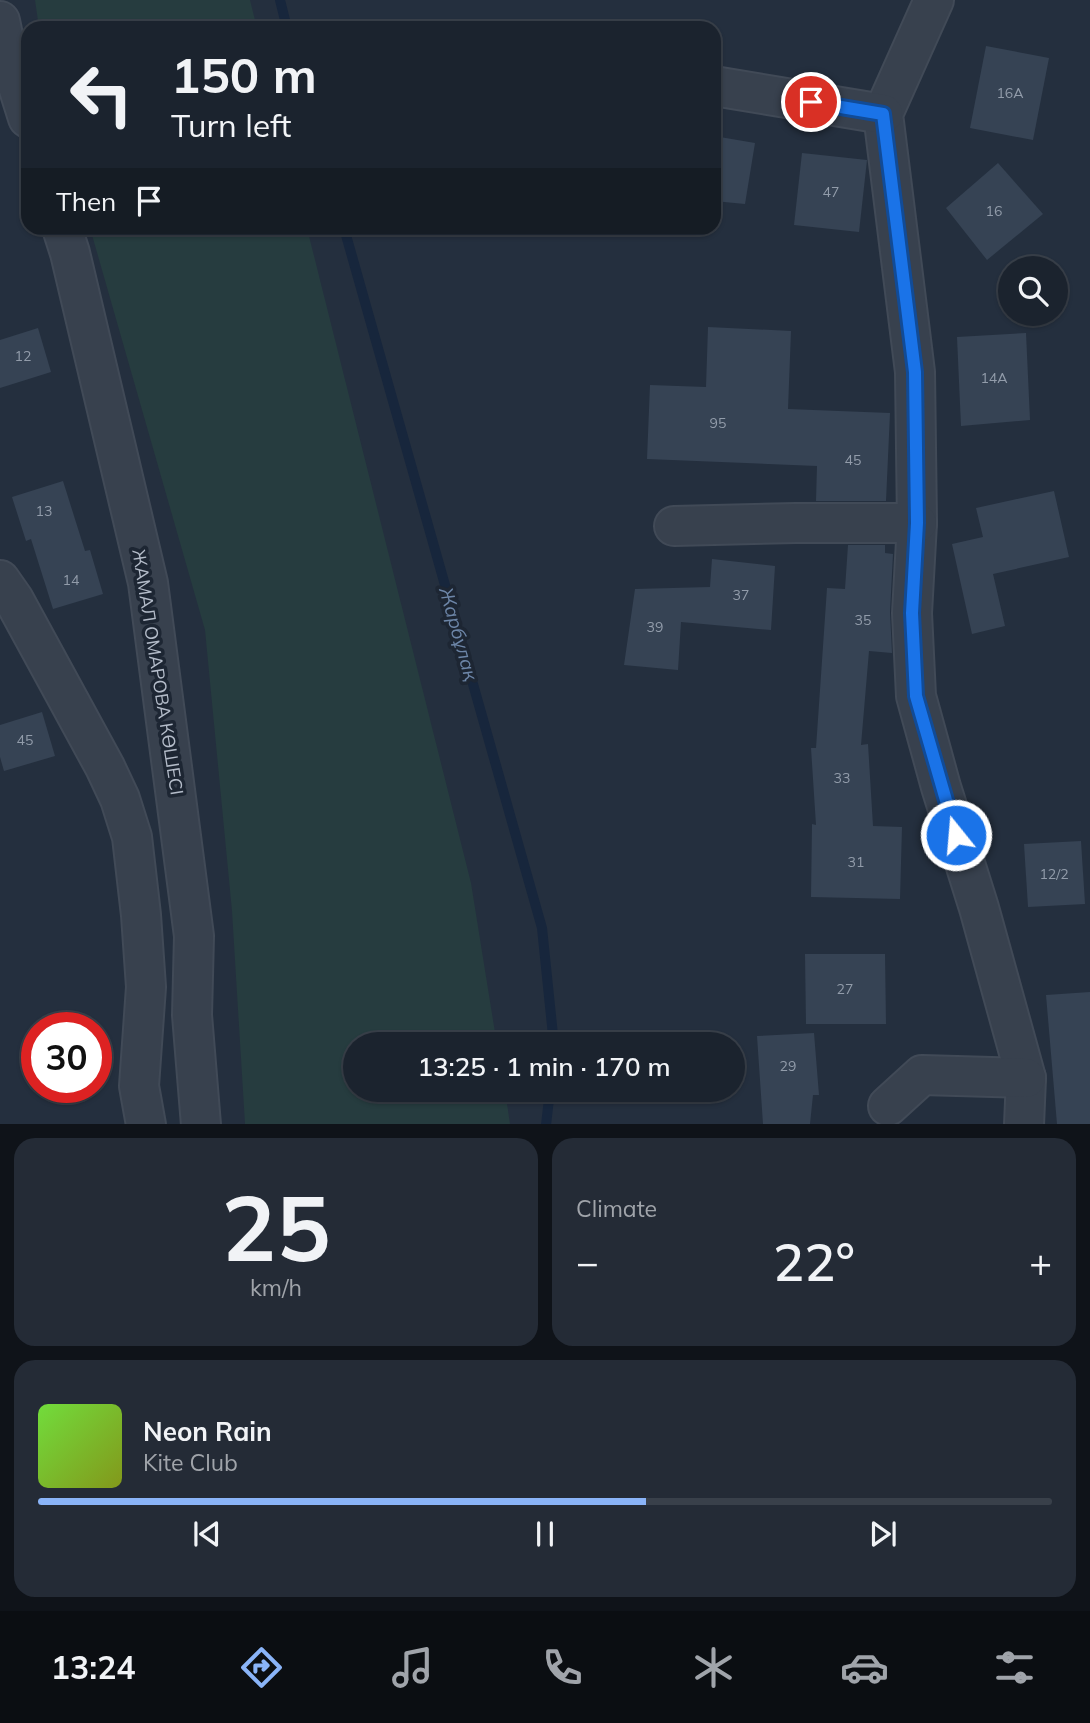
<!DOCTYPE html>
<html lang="en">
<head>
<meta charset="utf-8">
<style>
  :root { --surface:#1b232e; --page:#242b36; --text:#f1f3f6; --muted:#a0a4aa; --line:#39404a; --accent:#8ab4f8 }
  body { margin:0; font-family:Mulish,sans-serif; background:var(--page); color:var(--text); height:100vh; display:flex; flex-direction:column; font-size:26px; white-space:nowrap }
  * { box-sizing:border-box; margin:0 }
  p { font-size:23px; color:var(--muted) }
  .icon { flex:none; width:38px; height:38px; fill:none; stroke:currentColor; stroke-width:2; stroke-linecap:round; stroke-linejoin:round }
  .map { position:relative; height:1124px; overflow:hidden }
  .drawer { display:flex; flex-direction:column; gap:14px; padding:14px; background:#0f1319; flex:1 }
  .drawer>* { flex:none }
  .banner { position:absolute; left:21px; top:21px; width:700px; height:214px; border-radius:21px; box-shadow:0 2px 5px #0004,0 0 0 2px var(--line); background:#1b232e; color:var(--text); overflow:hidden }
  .tools { position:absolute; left:998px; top:256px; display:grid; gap:14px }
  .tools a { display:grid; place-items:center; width:70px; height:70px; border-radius:50%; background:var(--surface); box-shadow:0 2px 5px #0004,0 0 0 2px var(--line); font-size:35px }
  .speed { position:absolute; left:21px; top:1012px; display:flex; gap:14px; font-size:35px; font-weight:700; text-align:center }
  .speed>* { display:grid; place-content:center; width:91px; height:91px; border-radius:50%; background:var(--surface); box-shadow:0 2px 5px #0004,0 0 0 2px var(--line); line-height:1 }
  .speed .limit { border:10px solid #d22; background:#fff; color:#111 }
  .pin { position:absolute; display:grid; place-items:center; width:60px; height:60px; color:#fff; margin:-30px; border:4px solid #fff; border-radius:50%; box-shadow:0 2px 7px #0007 }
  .me { position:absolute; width:77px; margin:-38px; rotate:343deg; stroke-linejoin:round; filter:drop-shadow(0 0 5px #0008) }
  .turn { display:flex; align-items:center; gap:24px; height:147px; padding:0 35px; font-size:32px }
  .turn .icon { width:91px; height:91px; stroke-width:2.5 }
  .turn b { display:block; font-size:49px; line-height:60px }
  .then { display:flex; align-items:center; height:66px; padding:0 35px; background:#0003; gap:14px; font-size:26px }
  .big { font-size:52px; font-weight:600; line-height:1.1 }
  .drawer .card { flex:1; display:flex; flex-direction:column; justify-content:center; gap:10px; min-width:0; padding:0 24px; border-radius:21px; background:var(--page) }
  .drawer .dial { align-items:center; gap:0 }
  .dial b { font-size:91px; line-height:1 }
  .song { display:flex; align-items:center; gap:21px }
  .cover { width:84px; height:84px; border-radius:10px; background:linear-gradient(135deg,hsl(100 70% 55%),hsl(70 70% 35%)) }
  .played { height:7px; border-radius:4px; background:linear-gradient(90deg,var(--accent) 60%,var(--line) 60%) }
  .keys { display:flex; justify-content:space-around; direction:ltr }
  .heat { display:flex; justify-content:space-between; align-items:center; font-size:38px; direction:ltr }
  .drawer .tiles { flex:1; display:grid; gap:14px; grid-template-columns:1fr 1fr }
  .card:last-child { grid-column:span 2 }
  .trip { position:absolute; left:343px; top:1032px; width:402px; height:70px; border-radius:35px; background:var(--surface); box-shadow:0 2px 5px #0004,0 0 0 2px var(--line); font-weight:600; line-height:70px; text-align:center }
  .tab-bar { display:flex; height:112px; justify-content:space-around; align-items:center; background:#0b0e12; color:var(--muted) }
  .tab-bar .icon { width:49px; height:49px }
  .tab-bar .active { color:var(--accent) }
  .tab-bar b { font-size:32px; color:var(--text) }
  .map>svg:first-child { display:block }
</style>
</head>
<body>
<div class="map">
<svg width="1090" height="1125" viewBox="0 0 1090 1125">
  <rect width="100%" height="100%" fill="#242f3e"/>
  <g fill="#263c3f">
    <polygon points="35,0 250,0 257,28 39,28"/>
    <polygon points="90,228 307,228 471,883 497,1045 355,1045 355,1090 505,1090 510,1124 245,1124 232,911 205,630"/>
  </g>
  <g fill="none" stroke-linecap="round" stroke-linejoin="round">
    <g stroke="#17263c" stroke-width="10">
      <polyline points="280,0 287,28"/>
      <polyline points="344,228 542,928 554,1045"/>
      <polyline points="546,1125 550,1090"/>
    </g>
  </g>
  <g fill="#364354">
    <polygon points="986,46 1049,58 1033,140 970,128"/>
    <polygon points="714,136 755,143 745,204 714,201"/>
    <polygon points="802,153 867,160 859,232 794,225"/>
    <polygon points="998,163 1043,214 987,260 946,208"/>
    <polygon points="708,327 791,331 788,409 890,413 886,501 816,501 817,466 647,459 650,385 706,387"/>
    <polygon points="38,328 51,372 0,388 0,340"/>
    <polygon points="1026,333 1030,420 961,426 957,337"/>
    <polygon points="63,481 85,551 90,550 103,594 53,609 31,539 26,541 12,497"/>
    <polygon points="1054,491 1069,557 993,574 1005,626 972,634 952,544 983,537 976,508"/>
    <polygon points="848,545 885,545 885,553 893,554 890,612 892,653 869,651 861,745 868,744 873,826 902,827 900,899 811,897 812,824 816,825 811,748 816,748 827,588 845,589"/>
    <polygon points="712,559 775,566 771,630 681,622 678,670 624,665 635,589 710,587"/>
    <polygon points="42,712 55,756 4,771 0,757 0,725"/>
    <polygon points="1081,841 1085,904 1028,907 1024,844"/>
    <polygon points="805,954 885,954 886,1024 806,1024"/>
    <polygon points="1090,992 1090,1124 1057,1124 1046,995"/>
    <polygon points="814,1033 819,1095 813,1095 810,1124 763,1124 757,1036"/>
  </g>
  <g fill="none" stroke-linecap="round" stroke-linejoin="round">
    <defs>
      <g id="minor">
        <polyline points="934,0 883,114 915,372 917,523 912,613 916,696 941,787 979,908 1026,1078 1024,1125"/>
        <polyline points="0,21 5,45 28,118"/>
        <polyline points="714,86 883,114"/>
        <polyline points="62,228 70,253 148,583 194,936 192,1015 201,1125"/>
        <polyline points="674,526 796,523 917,523"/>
        <polyline points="0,580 14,600 105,767 120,799 132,837 141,915 146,987 139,1086 146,1125"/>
        <polyline points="888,1106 922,1075 1026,1078"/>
      </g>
    </defs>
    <use href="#minor" stroke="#414a57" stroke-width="42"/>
    <use href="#minor" stroke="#38414e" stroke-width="38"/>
  </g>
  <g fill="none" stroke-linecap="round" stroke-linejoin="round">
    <defs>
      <polyline id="route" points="811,102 883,114 915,372 917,523 912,613 916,696 956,835"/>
    </defs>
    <use href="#route" stroke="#114b97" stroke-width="18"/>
    <use href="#route" stroke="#1a73e8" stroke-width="12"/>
  </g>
  <g text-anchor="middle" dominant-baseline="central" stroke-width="7" stroke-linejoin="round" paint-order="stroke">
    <g font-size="14" fill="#929caa">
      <text x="1010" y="93">16А</text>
      <text x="831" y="192">47</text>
      <text x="994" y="211">16</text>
      <text x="23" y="356">12</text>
      <text x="994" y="378">14А</text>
      <text x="718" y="423">95</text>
      <text x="853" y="460">45</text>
      <text x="44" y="511">13</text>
      <text x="71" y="580">14</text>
      <text x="741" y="595">37</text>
      <text x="863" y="620">35</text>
      <text x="655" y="627">39</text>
      <text x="25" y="740">45</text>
      <text x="842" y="778">33</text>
      <text x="856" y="862">31</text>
      <text x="1054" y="874">12/2</text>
      <text x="845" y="989">27</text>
      <text x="788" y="1066">29</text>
    </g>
    <g font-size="18" fill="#b4bcc9" stroke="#1d2633">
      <text transform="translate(158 672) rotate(81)">ЖАМАЛ ОМАРОВА КӨШЕСІ</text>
    </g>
    <g font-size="19" font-style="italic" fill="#6d86a8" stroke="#1d2633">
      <text transform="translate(459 634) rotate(74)">Жарбұлақ</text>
    </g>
  </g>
</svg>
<div class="tools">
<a><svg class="icon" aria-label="search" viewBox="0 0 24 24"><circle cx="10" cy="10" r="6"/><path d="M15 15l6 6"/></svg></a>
</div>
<div class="speed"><div class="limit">30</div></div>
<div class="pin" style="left:811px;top:102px;background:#d93025"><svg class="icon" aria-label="arrive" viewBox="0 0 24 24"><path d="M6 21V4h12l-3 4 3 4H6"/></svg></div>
<svg class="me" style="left:956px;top:835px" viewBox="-20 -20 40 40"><circle r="17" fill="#1a73e8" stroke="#fff" stroke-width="3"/><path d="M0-11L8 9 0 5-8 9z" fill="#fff"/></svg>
<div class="trip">13:25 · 1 min · 170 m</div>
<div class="banner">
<div class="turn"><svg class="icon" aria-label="left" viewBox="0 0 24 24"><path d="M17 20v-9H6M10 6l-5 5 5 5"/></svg><div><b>150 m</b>Turn left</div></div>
<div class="then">Then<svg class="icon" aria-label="arrive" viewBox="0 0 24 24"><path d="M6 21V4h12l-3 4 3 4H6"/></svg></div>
</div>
</div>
<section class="drawer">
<div class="tiles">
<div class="card dial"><b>25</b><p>km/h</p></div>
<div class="card"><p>Climate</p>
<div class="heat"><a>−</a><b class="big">22°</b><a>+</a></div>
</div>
<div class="card">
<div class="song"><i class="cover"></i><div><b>Neon Rain</b><p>Kite Club</p></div></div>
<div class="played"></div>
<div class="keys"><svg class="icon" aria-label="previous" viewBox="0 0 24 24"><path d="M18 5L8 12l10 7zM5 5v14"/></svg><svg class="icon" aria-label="pause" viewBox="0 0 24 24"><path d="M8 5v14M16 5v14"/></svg><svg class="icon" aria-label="next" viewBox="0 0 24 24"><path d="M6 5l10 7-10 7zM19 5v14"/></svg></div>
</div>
</div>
</section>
<nav class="tab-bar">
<b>13:24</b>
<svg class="icon active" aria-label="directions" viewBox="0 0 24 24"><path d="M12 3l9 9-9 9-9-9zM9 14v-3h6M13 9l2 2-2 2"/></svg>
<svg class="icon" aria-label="music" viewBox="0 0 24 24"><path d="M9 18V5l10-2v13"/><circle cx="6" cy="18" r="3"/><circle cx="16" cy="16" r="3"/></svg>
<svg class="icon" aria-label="phone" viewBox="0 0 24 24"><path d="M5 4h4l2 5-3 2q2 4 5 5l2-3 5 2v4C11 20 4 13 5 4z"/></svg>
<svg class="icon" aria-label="climate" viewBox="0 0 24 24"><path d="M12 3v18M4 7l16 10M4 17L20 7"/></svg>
<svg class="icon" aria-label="car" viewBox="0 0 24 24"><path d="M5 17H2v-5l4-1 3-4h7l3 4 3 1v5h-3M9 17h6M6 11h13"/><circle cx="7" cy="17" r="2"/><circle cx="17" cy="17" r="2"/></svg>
<svg class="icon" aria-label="filters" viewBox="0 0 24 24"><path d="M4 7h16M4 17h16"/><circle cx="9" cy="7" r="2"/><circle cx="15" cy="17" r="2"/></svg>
</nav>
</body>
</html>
